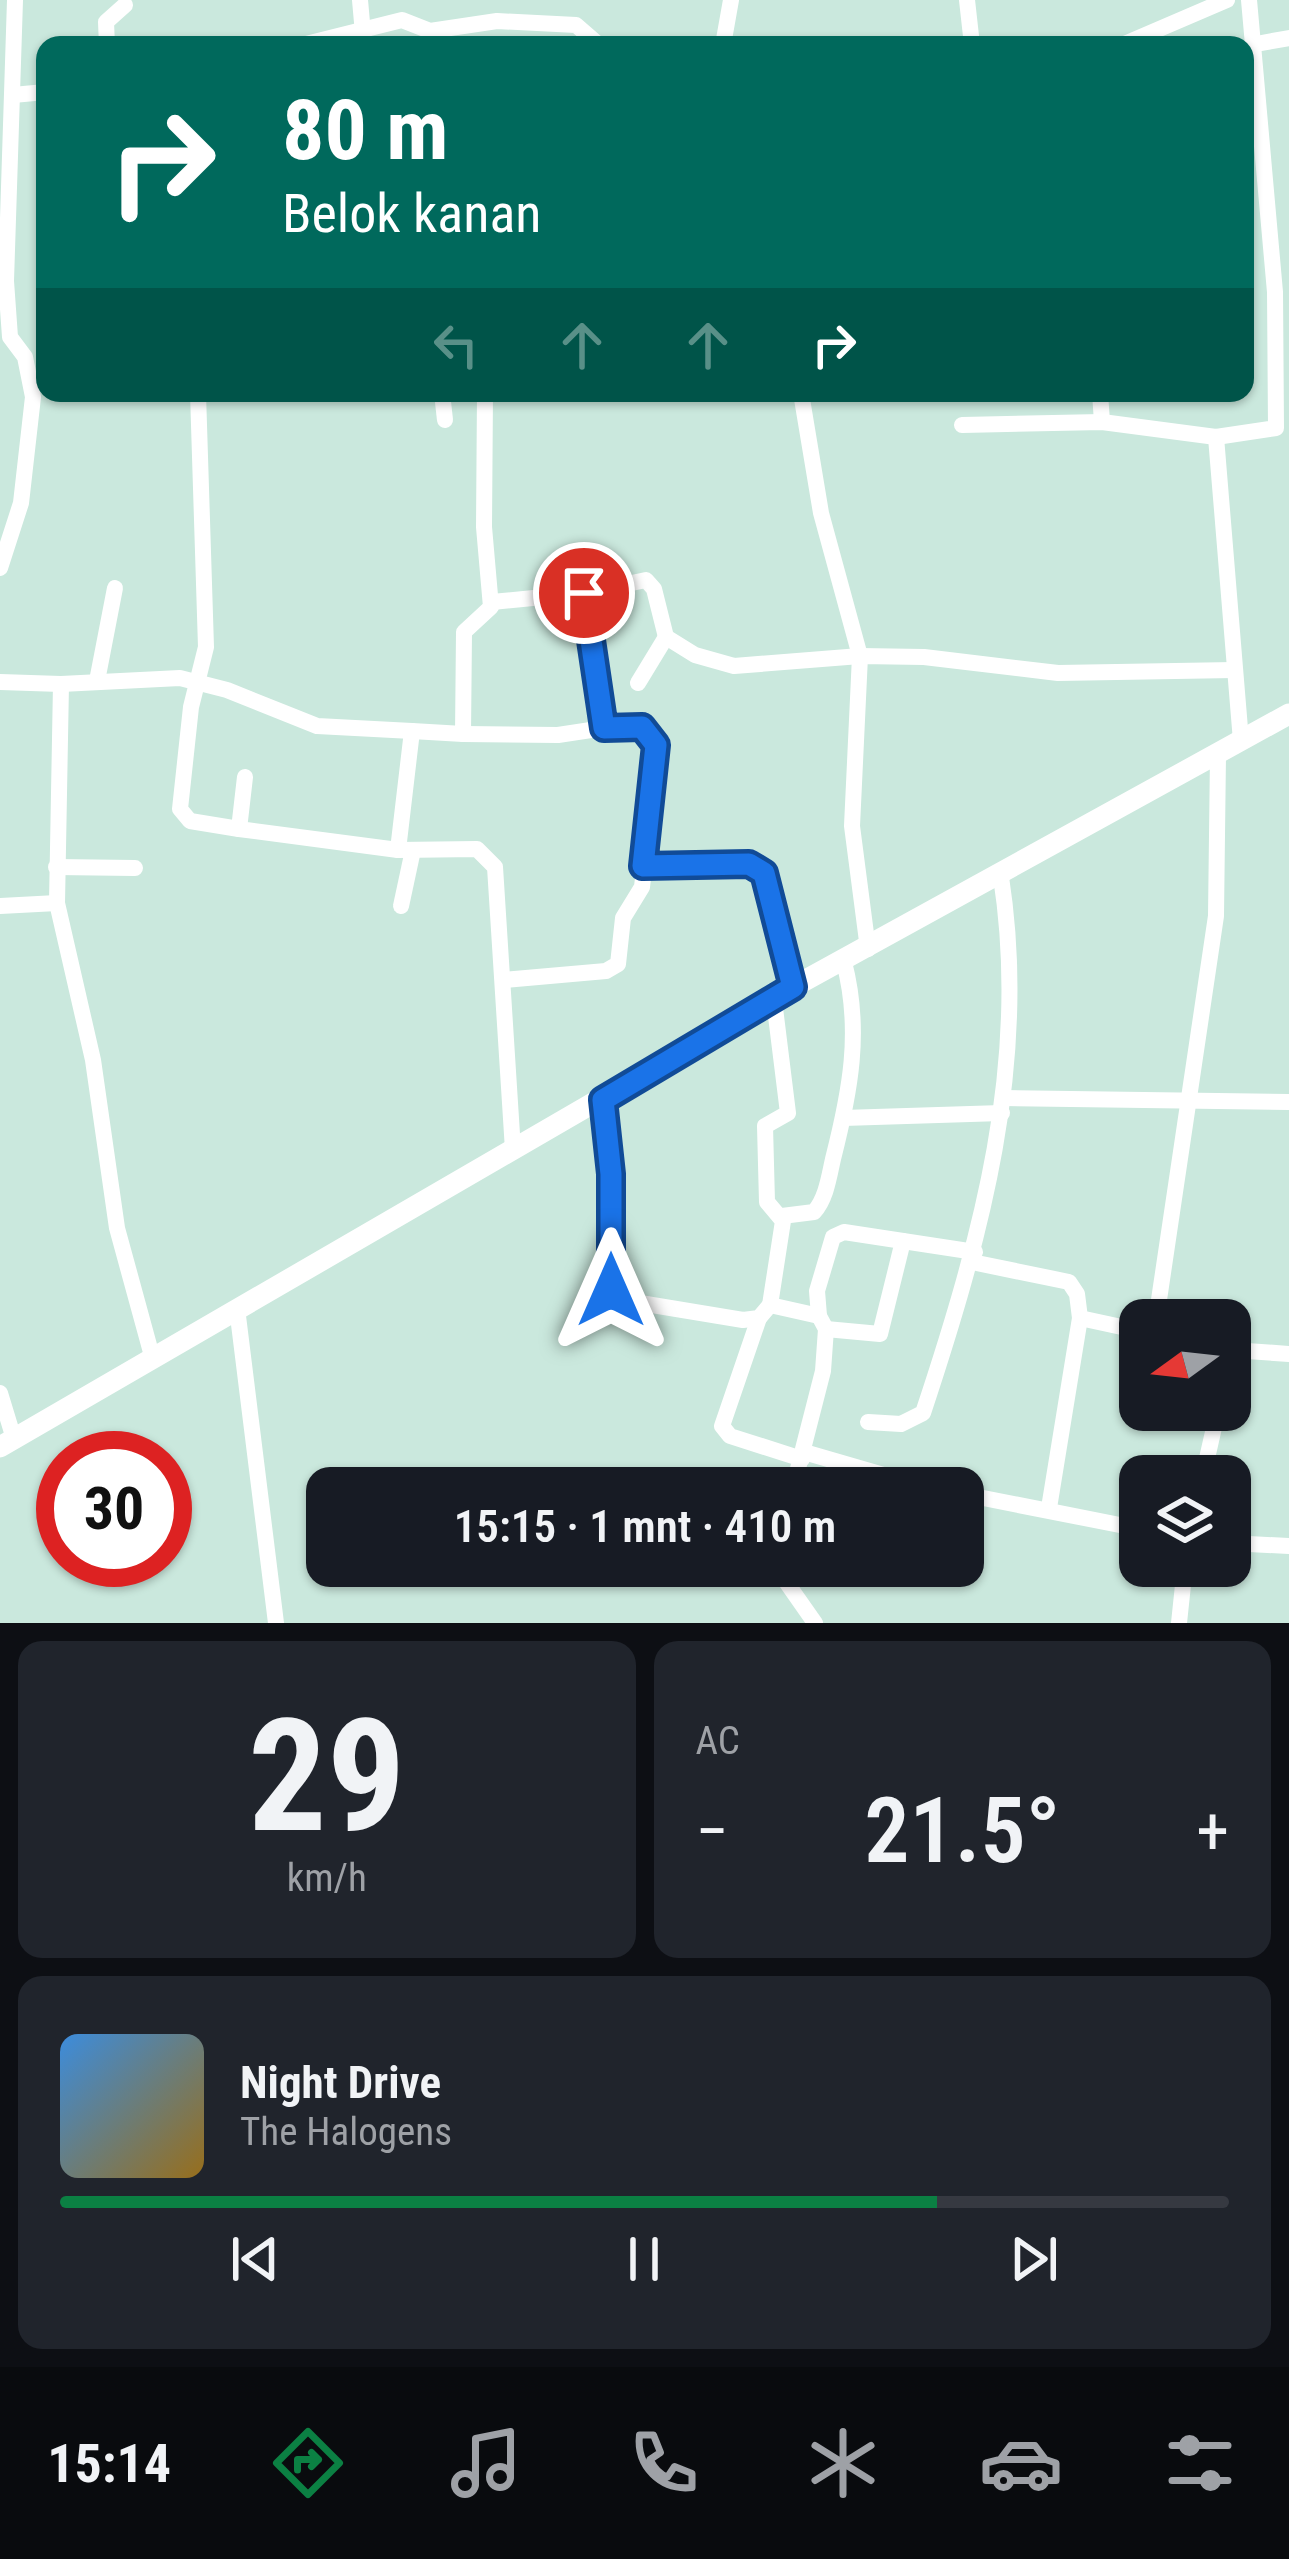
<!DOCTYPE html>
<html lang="id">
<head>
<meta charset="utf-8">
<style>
  :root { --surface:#171b24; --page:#20242c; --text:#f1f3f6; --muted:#9ea1a6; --line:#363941; --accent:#0b8043 }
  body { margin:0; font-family:"Roboto Condensed",sans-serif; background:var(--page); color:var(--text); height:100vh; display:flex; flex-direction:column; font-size:45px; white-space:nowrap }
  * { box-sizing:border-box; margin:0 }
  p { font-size:39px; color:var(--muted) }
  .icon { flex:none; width:66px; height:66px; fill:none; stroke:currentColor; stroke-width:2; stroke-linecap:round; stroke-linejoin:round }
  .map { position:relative; height:1623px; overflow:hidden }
  .panel { display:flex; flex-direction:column; gap:18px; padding:18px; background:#0d0f14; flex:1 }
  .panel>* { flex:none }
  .top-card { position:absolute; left:36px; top:36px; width:1218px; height:366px; border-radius:24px; box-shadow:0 3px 9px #0004; background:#00695c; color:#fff; overflow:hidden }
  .needle { width:78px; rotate:255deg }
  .fabs { position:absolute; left:1119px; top:1299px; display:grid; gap:24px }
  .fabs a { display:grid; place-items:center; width:132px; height:132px; border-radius:24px; background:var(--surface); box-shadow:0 3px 9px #0004; font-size:60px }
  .speed { position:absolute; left:36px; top:1431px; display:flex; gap:24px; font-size:60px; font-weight:700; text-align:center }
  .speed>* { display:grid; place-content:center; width:156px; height:156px; border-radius:50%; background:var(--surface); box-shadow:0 3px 9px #0004; line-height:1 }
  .speed .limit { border:18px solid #d22; background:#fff; color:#111 }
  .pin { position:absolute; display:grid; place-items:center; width:102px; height:102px; color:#fff; margin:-51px; border:6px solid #fff; border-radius:50%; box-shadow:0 3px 12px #0007 }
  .me { position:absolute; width:132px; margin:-66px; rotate:0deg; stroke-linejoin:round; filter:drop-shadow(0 0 9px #0008) }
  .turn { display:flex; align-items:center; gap:42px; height:252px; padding:0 48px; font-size:54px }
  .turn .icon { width:156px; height:156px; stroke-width:2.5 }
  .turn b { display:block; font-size:84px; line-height:102px }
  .lanes { display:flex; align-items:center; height:114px; padding:0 48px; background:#0003; justify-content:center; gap:60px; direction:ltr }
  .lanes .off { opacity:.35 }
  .big { font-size:90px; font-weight:600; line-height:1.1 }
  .panel .tile { flex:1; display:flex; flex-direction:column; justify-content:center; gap:18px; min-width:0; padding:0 42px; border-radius:24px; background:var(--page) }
  .panel .dial { align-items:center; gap:0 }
  .dial b { font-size:156px; line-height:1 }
  .song { display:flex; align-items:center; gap:36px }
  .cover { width:144px; height:144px; border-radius:18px; background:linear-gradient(135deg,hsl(210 70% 55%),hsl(40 70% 35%)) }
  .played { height:12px; border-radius:6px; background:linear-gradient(90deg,var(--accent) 75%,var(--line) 75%) }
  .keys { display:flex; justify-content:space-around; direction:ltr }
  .heat { display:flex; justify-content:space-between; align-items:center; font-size:66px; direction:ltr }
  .panel .tiles { flex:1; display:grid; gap:18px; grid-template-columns:1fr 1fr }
  .tile:last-child { grid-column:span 2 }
  .trip { position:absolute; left:306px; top:1467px; width:678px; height:120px; border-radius:24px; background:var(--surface); box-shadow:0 3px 9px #0004; font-weight:600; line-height:120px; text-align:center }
  .tab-bar { display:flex; height:192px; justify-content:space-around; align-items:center; background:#090b0e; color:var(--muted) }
  .tab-bar .icon { width:84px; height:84px }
  .tab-bar .selected { color:var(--accent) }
  .tab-bar b { font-size:54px; color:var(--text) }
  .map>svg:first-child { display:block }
</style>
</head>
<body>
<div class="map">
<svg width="1289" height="1623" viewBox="0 0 1289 1623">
  <rect width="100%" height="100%" fill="#cae8dd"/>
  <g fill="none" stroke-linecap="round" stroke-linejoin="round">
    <g stroke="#fff" stroke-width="16">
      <polyline points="360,0 364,45"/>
      <polyline points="967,0 972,45"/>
      <polyline points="1256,44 1289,38"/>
      <polyline points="107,45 106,22 125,5"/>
      <polyline points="302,45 402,20 430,31 497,21 576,25 599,45"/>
      <polyline points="723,45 731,0"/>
      <polyline points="1122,45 1227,0"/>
      <polyline points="13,95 45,92"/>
      <polyline points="198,393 206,647 191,707 180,809 190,821 239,829"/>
      <polyline points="442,393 445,420"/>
      <polyline points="485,393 484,527 491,607 464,632 463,734 412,731 398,850 477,849 495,867 513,1150"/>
      <polyline points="801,393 821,513 860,656 852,826 868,949"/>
      <polyline points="1100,393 1102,422"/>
      <polyline points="962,425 1102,422 1216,437 1276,428 1275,292 1249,0"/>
      <polyline points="1216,437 1241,741"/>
      <polyline points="0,568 21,503 33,397 25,357 10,337 6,281 15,0"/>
      <polyline points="584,593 646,580 654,589 666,637 695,655 734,666 860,656 924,657 1058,673 1234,670"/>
      <polyline points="492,602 584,593 604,728 642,727 657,755 642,887 623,918 618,964 606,971 504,980"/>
      <polyline points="97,681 115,588"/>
      <polyline points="0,682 61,684 57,903 93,1060 117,1228 152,1356"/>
      <polyline points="638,683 666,637"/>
      <polyline points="61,684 180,678 227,690 317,726 412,731"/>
      <polyline points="463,734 558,735 604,728"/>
      <polyline points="245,777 239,829 398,850"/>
      <polyline points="643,865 759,868 768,880 793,987"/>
      <polyline points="56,867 135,868"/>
      <polyline points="0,906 57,903"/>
      <polyline points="401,906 413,850"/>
      <polyline points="774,1000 788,1113 765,1126 767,1202 783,1221 770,1305 819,1316"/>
      <polyline points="1004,1098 1289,1102"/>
      <polyline points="603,1100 611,1174 610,1283 616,1299 743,1320 759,1318 770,1305"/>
      <polyline points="843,1118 1002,1113"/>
      <path d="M782,1216L814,1212C826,1199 829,1177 833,1159C850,1092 862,1031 844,962"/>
      <polyline points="972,1262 1069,1282 1077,1294 1080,1318 1140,1331"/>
      <polyline points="237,1308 276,1623"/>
      <polyline points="759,1318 722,1426 730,1436 802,1459"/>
      <polyline points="1156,1320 1216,916 1218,755"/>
      <polyline points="826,1329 880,1334 903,1241"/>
      <polyline points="1233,1350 1289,1354"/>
      <polyline points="0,1393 14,1439"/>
      <path d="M868,1422L901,1424L923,1413C981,1238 1030,1063 1001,877"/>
      <polyline points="804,1452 928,1488"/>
      <polyline points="1203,1476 1218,1410"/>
      <polyline points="793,1488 823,1371 826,1329 819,1316 817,1291 833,1237 844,1232 975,1252"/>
      <polyline points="963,1494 1140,1529"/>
      <polyline points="1049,1508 1080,1318"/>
      <polyline points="1230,1543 1289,1546"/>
      <polyline points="775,1566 815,1623"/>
      <polyline points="1179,1623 1185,1566"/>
    </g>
    <polyline stroke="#fff" stroke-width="21" points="0,1447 793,987 1289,714"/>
  </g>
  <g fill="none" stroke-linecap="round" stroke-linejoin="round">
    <defs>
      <polyline id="route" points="584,593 604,728 642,727 656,745 643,866 749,864 764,873 793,987 603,1100 611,1174 611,1290"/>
    </defs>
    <use href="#route" stroke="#114b97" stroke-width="30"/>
    <use href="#route" stroke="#1a73e8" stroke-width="21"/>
  </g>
</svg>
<div class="fabs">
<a><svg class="needle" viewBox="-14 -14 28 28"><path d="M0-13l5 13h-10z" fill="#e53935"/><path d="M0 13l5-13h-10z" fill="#9ea1a6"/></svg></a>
<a><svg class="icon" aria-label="layers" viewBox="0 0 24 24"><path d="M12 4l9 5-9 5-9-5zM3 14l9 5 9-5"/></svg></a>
</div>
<div class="speed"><div class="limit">30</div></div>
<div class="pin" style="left:584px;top:593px;background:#d93025"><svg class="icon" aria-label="arrive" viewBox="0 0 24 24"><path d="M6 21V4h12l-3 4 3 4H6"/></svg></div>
<svg class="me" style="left:611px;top:1290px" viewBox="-20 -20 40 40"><path d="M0-17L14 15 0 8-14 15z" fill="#1a73e8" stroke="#fff" stroke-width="4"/></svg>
<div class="trip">15:15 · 1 mnt · 410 m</div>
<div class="top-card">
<div class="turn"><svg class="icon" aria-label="right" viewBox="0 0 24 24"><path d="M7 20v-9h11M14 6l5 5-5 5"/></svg><div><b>80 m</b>Belok kanan</div></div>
<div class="lanes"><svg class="icon off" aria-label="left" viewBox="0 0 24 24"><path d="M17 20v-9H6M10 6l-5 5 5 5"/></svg><svg class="icon off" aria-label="ahead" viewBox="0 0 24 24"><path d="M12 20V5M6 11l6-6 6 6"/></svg><svg class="icon off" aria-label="ahead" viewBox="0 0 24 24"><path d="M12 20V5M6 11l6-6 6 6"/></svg><svg class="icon" aria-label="right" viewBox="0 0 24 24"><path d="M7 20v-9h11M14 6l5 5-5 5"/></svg></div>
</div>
</div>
<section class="panel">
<div class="tiles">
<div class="tile dial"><b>29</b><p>km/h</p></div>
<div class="tile"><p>AC</p>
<div class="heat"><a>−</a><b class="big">21.5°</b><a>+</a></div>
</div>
<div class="tile">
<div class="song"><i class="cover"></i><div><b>Night Drive</b><p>The Halogens</p></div></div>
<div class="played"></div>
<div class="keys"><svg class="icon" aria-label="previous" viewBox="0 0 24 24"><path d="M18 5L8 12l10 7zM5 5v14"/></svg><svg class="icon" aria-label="pause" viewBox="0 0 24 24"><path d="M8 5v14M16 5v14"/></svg><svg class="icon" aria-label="next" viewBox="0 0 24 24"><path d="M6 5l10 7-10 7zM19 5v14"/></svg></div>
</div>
</div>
</section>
<nav class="tab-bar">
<b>15:14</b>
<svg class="icon selected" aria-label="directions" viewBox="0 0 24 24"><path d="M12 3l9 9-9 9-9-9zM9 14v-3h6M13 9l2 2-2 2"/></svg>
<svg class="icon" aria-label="music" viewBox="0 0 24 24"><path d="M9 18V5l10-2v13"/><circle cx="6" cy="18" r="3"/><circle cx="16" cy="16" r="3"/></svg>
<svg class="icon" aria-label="phone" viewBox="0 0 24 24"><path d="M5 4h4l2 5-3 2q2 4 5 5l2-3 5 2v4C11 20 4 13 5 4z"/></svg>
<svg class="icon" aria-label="climate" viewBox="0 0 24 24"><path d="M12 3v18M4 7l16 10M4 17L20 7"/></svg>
<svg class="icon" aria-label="car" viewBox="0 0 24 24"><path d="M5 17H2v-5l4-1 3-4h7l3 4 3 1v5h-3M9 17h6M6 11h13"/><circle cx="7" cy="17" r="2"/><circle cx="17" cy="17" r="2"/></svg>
<svg class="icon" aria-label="filters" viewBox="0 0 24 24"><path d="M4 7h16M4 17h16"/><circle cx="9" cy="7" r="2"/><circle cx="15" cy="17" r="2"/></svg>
</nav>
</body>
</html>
